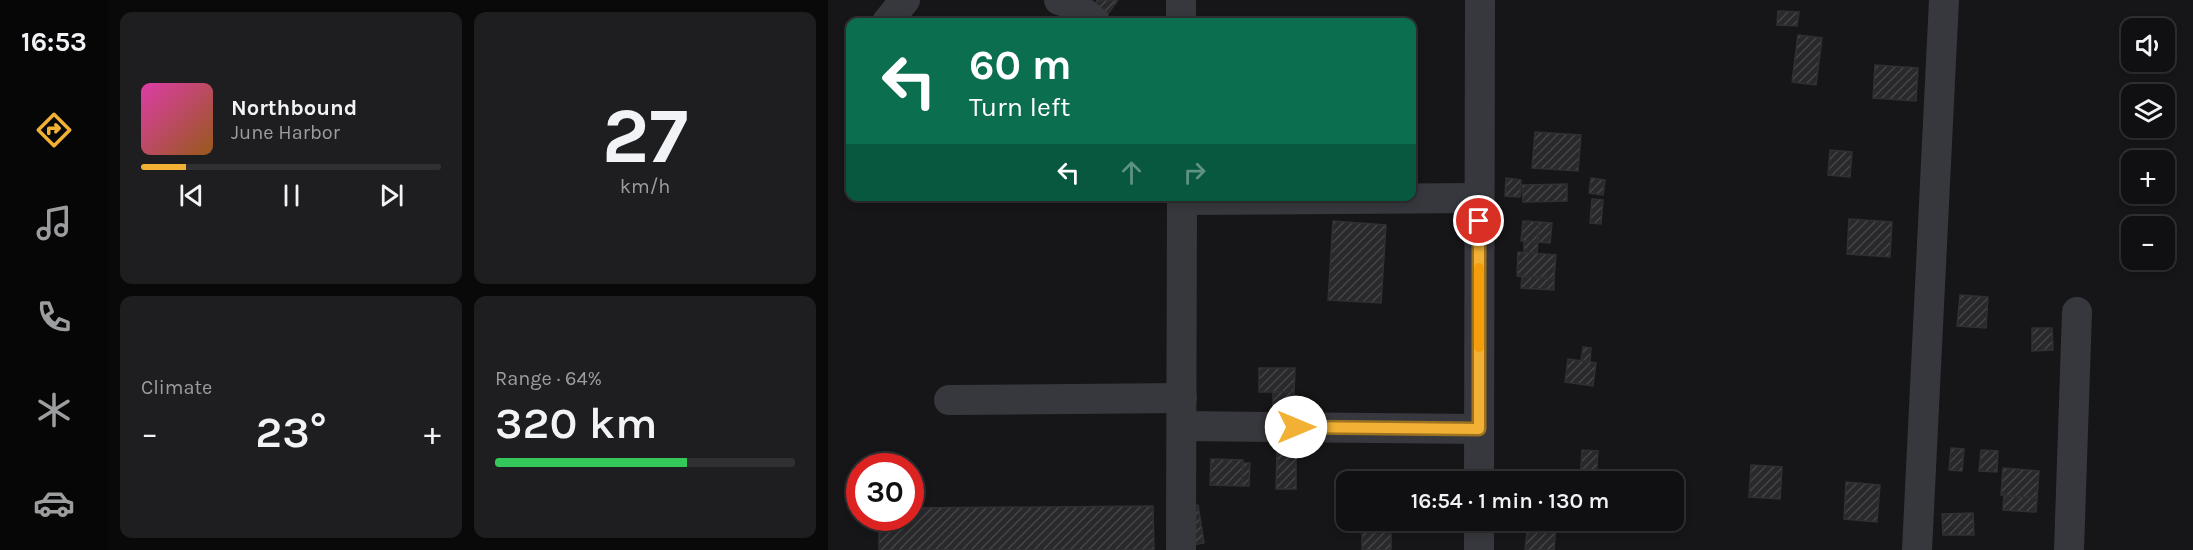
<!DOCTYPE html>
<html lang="en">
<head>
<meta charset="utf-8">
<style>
  :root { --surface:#101012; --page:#1e1e20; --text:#f1f3f6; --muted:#9c9d9f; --line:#303032; --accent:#f2b134 }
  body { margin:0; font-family:Karla,sans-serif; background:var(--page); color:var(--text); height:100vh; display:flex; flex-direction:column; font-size:22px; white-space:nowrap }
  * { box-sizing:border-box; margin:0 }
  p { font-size:20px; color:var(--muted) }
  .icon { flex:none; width:33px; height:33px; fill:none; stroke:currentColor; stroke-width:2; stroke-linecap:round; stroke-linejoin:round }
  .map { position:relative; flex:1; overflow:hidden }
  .details { display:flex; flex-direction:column; gap:12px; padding:12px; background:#09090a; width:720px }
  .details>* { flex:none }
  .guide { position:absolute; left:18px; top:18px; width:570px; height:183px; border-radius:12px; box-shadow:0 3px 9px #0003,0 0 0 2px var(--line); background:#0b6e4f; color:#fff; overflow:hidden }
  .tools { position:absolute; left:1293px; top:18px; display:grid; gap:12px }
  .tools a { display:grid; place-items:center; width:54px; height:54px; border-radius:12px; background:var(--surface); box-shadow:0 3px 9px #0003,0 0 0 2px var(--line); font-size:30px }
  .speed { position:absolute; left:18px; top:453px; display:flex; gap:12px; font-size:30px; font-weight:700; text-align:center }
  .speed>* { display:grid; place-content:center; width:78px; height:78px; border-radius:50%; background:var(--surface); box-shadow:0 3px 9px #0003,0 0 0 2px var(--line); line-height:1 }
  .speed .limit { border:9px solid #d22; background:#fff; color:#111 }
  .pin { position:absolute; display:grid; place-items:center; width:51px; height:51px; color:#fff; margin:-26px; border:3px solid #fff; border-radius:50%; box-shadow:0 2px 6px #0007 }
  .me { position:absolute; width:66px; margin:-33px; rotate:90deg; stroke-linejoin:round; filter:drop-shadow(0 0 4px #0008) }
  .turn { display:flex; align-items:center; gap:21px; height:126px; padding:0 24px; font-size:27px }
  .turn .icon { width:78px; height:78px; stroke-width:2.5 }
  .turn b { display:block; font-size:42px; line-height:51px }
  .lanes { display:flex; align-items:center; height:57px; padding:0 24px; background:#0003; justify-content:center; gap:30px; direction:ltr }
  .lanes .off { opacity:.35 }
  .big { font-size:45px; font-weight:600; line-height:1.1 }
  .details .tile { flex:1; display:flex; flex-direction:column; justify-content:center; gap:9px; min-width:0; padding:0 21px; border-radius:12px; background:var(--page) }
  .details .dial { align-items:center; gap:0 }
  .dial b { font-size:78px; line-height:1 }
  .song { display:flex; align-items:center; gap:18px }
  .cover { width:72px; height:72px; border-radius:9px; background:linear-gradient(135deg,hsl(320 70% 55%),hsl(30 70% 35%)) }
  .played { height:6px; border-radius:3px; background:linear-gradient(90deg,var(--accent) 15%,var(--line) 15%) }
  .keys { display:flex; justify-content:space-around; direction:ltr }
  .heat { display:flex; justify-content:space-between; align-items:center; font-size:33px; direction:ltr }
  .charge { height:9px; border-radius:4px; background:linear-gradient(90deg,#34c759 64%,var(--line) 0) }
  .details .tiles { flex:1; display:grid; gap:12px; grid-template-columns:repeat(2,1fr) }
  .trip { position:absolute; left:508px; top:471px; width:348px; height:60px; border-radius:12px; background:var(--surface); box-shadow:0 3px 9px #0003,0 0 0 2px var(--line); font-weight:600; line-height:60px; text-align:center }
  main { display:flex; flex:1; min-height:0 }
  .dock { display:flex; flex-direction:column; width:108px; justify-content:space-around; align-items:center; background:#060607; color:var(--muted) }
  .dock .icon { width:42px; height:42px }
  .dock .current { color:var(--accent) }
  .dock b { font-size:27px; color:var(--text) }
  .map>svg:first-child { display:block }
</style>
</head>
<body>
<main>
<nav class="dock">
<b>16:53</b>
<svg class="icon current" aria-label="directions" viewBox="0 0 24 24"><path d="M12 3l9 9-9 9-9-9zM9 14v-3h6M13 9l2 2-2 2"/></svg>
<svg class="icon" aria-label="music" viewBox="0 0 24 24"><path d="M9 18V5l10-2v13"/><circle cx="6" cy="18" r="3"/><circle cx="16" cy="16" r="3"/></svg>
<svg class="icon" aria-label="phone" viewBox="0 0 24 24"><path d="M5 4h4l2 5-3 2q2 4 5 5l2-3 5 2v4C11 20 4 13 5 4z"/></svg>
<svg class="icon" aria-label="climate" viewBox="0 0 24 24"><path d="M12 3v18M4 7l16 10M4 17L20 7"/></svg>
<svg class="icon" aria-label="car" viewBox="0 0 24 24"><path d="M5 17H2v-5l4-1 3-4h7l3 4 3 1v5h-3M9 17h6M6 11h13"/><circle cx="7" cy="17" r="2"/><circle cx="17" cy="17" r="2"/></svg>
</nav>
<section class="details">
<div class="tiles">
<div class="tile">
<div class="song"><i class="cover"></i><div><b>Northbound</b><p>June Harbor</p></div></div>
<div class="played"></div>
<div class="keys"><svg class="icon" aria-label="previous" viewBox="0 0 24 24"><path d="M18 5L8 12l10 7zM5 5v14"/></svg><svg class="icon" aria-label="pause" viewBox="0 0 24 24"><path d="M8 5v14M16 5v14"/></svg><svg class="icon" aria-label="next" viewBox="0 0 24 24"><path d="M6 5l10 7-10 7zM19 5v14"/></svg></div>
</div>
<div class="tile dial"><b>27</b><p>km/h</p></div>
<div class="tile"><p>Climate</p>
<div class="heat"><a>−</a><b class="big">23°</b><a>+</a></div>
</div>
<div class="tile"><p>Range · 64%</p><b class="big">320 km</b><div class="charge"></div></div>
</div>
</section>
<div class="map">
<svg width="1365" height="550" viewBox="0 0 1365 550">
  <defs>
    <pattern id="building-hatch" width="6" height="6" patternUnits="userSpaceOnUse" patternTransform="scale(1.5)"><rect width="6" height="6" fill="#29292c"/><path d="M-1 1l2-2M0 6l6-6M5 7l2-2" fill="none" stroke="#454548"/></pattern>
  </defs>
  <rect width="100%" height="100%" fill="#161618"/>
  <g fill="url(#building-hatch)" stroke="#303034" stroke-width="1.5">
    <polygon points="269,0 290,0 280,14 267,4"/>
    <polygon points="950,11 971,12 969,26 949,25"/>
    <polygon points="172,17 208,22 171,22"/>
    <polygon points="970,35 994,38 988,85 964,82"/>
    <polygon points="1047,65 1090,68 1088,101 1045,98"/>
    <polygon points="707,132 753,135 750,171 704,168"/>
    <polygon points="1002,150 1024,152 1022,177 1000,175"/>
    <polygon points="678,178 693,180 692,197 677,196"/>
    <polygon points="763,178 777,180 775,195 761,193"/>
    <polygon points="739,184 739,201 695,202 694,185"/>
    <polygon points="764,199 775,200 773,224 762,223"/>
    <polygon points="1021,219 1064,222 1062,257 1019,254"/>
    <polygon points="505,221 558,225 553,303 500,300"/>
    <polygon points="695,221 711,222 710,242 693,241"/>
    <polygon points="711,222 724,223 722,243 710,242"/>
    <polygon points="696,241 710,242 709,254 696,253"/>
    <polygon points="690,252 728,255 726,279 689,276"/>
    <polygon points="694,276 726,279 726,290 693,288"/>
    <polygon points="1132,295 1160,297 1158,328 1129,326"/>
    <polygon points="1204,328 1224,328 1225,350 1204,351"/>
    <polygon points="755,347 763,348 762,362 753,361"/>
    <polygon points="740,359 768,363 765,386 737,382"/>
    <polygon points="431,368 467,368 466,392 431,392"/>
    <rect x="445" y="392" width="21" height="14"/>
    <polygon points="1123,448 1136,449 1134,471 1121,470"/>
    <polygon points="754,450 770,451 768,482 752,482"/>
    <polygon points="1153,450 1170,451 1169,472 1151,471"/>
    <polygon points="449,452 468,452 468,489 448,489"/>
    <polygon points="383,459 415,460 414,486 382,485"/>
    <polygon points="415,463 422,463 421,486 414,486"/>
    <polygon points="923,465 954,467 952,499 921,497"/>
    <polygon points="1175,468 1211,471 1209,498 1173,495"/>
    <polygon points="1018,482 1052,485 1049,522 1016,519"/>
    <polygon points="1176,496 1209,498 1208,512 1175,510"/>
    <polygon points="370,505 376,543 365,545 358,507"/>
    <polygon points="325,506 326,550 51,550 51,518 82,518 82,508"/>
    <polygon points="1145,513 1146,535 1115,535 1114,514"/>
    <polygon points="706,520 732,520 731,525 705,523"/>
    <polygon points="700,522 728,525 726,550 697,550"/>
    <polygon points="563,524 563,550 534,550 534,525"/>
  </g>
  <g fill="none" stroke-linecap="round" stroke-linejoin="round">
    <g stroke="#37383d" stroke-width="30">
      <polyline points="231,0 247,5 267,22"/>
      <polyline points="353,0 353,22"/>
      <polyline points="59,22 77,0"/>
      <polyline points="354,200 651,198"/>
      <polyline points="121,400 354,398"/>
      <polyline points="354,426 651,429"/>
      <polyline points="651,482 652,0"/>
      <polyline points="353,550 354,196"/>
      <polyline points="651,550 651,520"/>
      <polyline points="1089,550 1116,0"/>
      <polyline points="1241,550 1249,312"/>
    </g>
  </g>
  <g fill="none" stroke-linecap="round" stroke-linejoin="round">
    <defs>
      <polyline id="route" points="468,427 651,429 651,221"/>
    </defs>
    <use href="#route" stroke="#9d7322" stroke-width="15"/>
    <use href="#route" stroke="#f2b134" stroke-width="10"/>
    <polyline stroke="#f59e0b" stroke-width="10" points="651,347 651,268"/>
  </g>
</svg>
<div class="tools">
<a><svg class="icon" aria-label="sound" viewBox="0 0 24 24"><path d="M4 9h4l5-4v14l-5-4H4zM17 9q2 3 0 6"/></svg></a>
<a><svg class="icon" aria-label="layers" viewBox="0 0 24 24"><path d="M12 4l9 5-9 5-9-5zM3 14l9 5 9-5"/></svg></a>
<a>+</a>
<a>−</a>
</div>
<div class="speed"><div class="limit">30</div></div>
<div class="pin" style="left:651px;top:221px;background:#d93025"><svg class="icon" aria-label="arrive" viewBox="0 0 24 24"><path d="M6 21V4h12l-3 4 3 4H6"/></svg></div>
<svg class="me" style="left:468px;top:427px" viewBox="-20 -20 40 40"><circle r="19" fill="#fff"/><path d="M0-13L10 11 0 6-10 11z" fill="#f2b134"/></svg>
<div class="trip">16:54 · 1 min · 130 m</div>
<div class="guide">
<div class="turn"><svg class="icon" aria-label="left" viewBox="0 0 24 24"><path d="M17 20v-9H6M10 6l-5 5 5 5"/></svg><div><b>60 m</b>Turn left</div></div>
<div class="lanes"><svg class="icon" aria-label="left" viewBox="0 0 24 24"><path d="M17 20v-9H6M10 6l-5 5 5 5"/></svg><svg class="icon off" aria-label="ahead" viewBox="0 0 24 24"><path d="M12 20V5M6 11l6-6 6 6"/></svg><svg class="icon off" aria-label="right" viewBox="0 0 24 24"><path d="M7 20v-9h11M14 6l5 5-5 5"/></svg></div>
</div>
</div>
</main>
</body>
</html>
